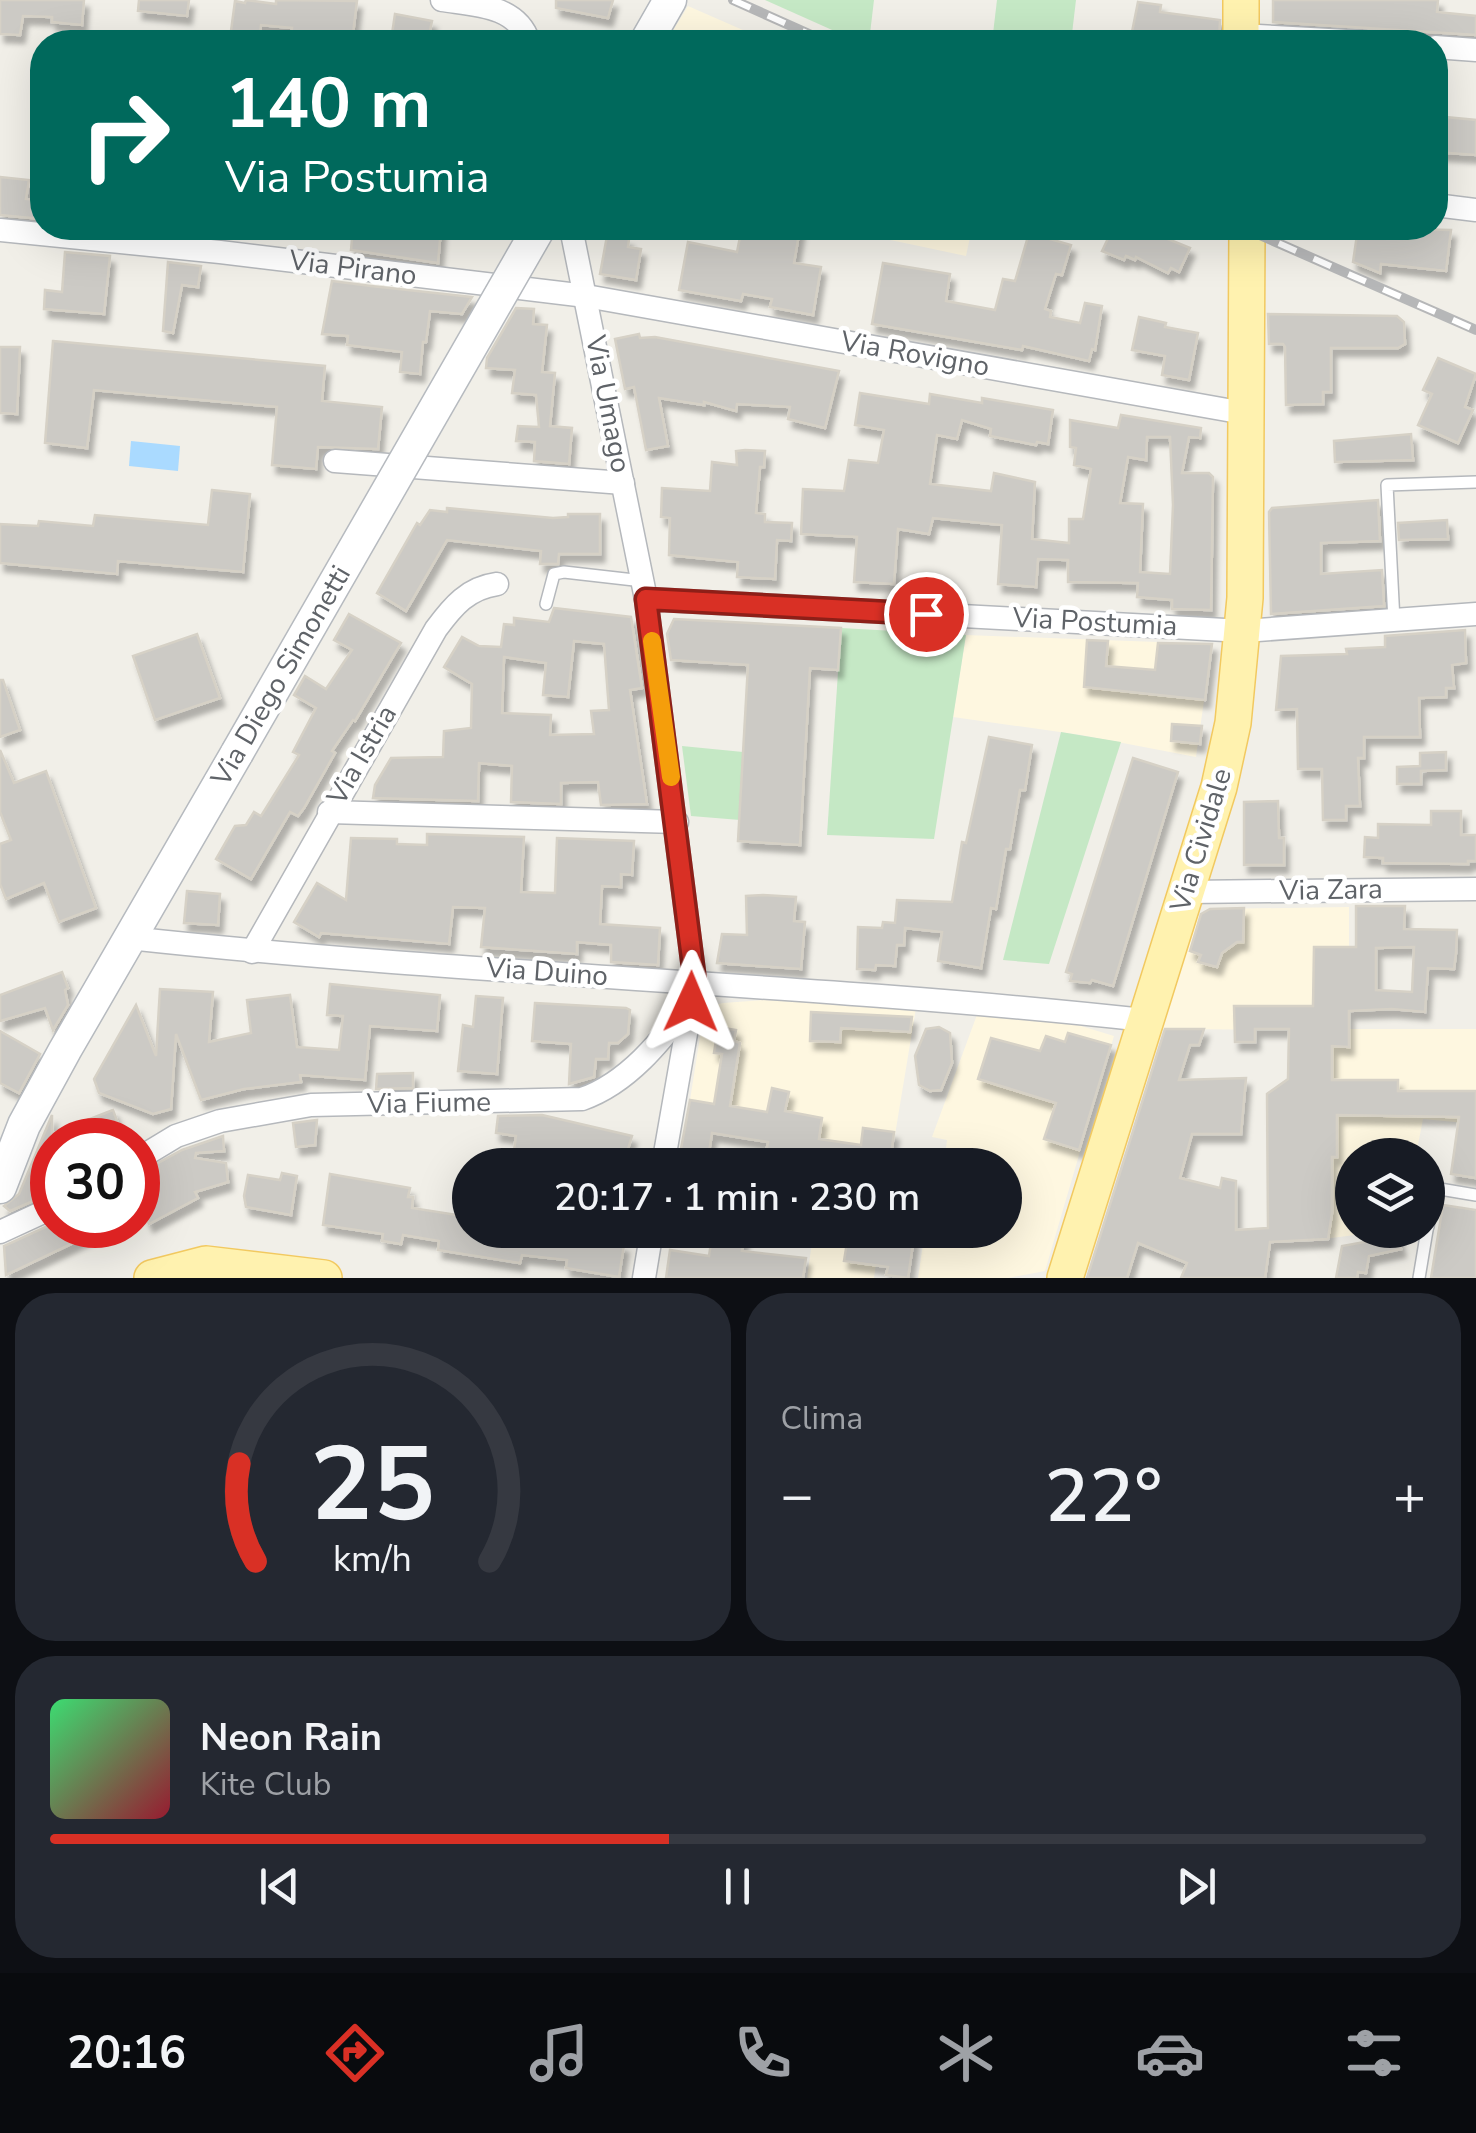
<!DOCTYPE html>
<html lang="it">
<head>
<meta charset="utf-8">
<style>
  :root { --surface:#171b24; --page:#242831; --text:#f1f3f6; --muted:#9ea1a6; --line:#363941; --accent:#d93025 }
  body { margin:0; font-family:"Nunito Sans",sans-serif; background:var(--page); color:var(--text); height:100vh; display:flex; flex-direction:column; font-size:38px; white-space:nowrap }
  * { box-sizing:border-box; margin:0 }
  p { font-size:32px; color:var(--muted) }
  .icon { flex:none; width:55px; height:55px; fill:none; stroke:currentColor; stroke-width:2; stroke-linecap:round; stroke-linejoin:round }
  .map { position:relative; height:1278px; overflow:hidden }
  .details { display:flex; flex-direction:column; gap:15px; padding:15px; background:#0d0f14; flex:1 }
  .details>* { flex:none }
  .hud { position:absolute; left:30px; top:30px; width:1418px; height:210px; border-radius:40px; box-shadow:0 10px 40px #0002; background:#00695c; color:#fff; overflow:hidden }
  .fabs { position:absolute; left:1335px; top:1138px; display:grid; gap:20px }
  .fabs a { display:grid; place-items:center; width:110px; height:110px; border-radius:50%; background:var(--surface); box-shadow:0 10px 40px #0002; font-size:50px }
  .speed { position:absolute; left:30px; top:1118px; display:flex; gap:20px; font-size:50px; font-weight:700; text-align:center }
  .speed>* { display:grid; place-content:center; width:130px; height:130px; border-radius:50%; background:var(--surface); box-shadow:0 10px 40px #0002; line-height:1 }
  .speed .limit { border:15px solid #d22; background:#fff; color:#111 }
  .pin { position:absolute; display:grid; place-items:center; width:85px; height:85px; color:#fff; margin:-42px; border:5px solid #fff; border-radius:50%; box-shadow:0 2px 10px #0007 }
  .me { position:absolute; width:110px; margin:-55px; rotate:1deg; stroke-linejoin:round; filter:drop-shadow(0 0 8px #0008) }
  .turn { display:flex; align-items:center; gap:35px; height:210px; padding:0 30px; font-size:45px }
  .turn .icon { width:130px; height:130px; stroke-width:2.5 }
  .turn b { display:block; font-size:70px; line-height:85px }
  .big { font-size:75px; font-weight:600; line-height:1.1 }
  .details .widget { flex:1; display:flex; flex-direction:column; justify-content:center; gap:15px; min-width:0; padding:0 35px; border-radius:40px; background:var(--page) }
  .details .dial { align-items:center; gap:0 }
  .dial svg { height:260px; overflow:visible; fill:none; stroke:var(--line); stroke-width:7; stroke-linecap:round; text-anchor:middle }
  .dial text { fill:var(--text); stroke:none }
  .song { display:flex; align-items:center; gap:30px }
  .cover { width:120px; height:120px; border-radius:15px; background:linear-gradient(135deg,hsl(140 70% 55%),hsl(350 70% 35%)) }
  .played { height:10px; border-radius:5px; background:linear-gradient(90deg,var(--accent) 45%,var(--line) 45%) }
  .keys { display:flex; justify-content:space-around; direction:ltr }
  .heat { display:flex; justify-content:space-between; align-items:center; font-size:55px; direction:ltr }
  .details .tiles { flex:1; display:grid; gap:15px; grid-template-columns:1fr 1fr }
  .widget:last-child { grid-column:span 2 }
  .trip { position:absolute; left:452px; top:1148px; width:570px; height:100px; border-radius:50px; background:var(--surface); box-shadow:0 10px 40px #0002; font-weight:600; line-height:100px; text-align:center }
  .tabs { display:flex; height:160px; justify-content:space-around; align-items:center; background:#090b0e; color:var(--muted) }
  .tabs .icon { width:70px; height:70px }
  .tabs .current { color:var(--accent) }
  .tabs b { font-size:45px; color:var(--text) }
  .map>svg:first-child { display:block }
</style>
</head>
<body>
<div class="map">
<svg width="1476" height="1278" viewBox="0 0 1476 1278">
  <defs>
    <filter id="shadow"><feDropShadow dx="4.5" dy="8" stdDeviation="2.5" flood-color="#0004"/></filter>
  </defs>
  <rect width="100%" height="100%" fill="#f1efe8"/>
  <g fill="#fef7e0">
    <polygon points="688,6 768,41 768,42 666,42"/>
    <polygon points="864,228 972,228 966,256 862,234"/>
    <polygon points="966,635 1212,644 1196,757 1081,735 953,717"/>
    <polygon points="1349,907 1349,1029 1476,1029 1476,1124 1423,1119 1416,1155 1352,1155 1352,1230 1393,1230 1324,1239 1306,1030 1161,1029 1197,917 1210,909"/>
    <polygon points="765,1000 916,1008 890,1165 764,1165 772,1113 690,1100 704,1012 710,1006 723,1003"/>
    <polygon points="978,1012 1068,1022 1114,1036 1045,1271 1008,1278 918,1278 925,1230 1005,1230 1005,1165 944,1165 947,1140 932,1137"/>
    <polygon points="754,1230 881,1230 874,1278 807,1278 812,1242 754,1233"/>
  </g>
  <g fill="#c5e8c5">
    <polygon points="765,0 874,0 869,42 859,42"/>
    <polygon points="997,0 1076,0 1071,42 992,42"/>
    <polygon points="841,628 966,635 934,839 827,835"/>
    <polygon points="1061,732 1121,742 1049,964 1003,960"/>
    <polygon points="682,746 743,752 740,820 691,816"/>
  </g>
  <polygon fill="#aadaff" points="131,441 180,446 178,471 129,466"/>
  <g fill="#cccac5" stroke="#d6d1c6" stroke-width="2.5" fill-rule="evenodd" filter="url(#shadow)">
    <polygon points="0,0 84,0 82,25 52,22 52,17 23,16 20,35 0,34"/>
    <polygon points="139,0 189,0 187,16 138,11"/>
    <polygon points="246,0 276,4 276,0 357,1 352,42 291,42 292,28 261,25 260,34 231,31 235,1 245,3"/>
    <polygon points="556,0 613,0 608,18 556,8"/>
    <polygon points="1273,0 1438,0 1437,12 1476,16 1476,35 1273,22"/>
    <polygon points="1138,2 1161,5 1160,12 1220,20 1219,42 1130,42"/>
    <polygon points="395,14 432,21 428,41 392,34"/>
    <polygon points="1435,116 1476,120 1476,155 1435,152"/>
    <polygon points="0,177 29,180 26,199 42,201 42,219 0,215"/>
    <polygon points="353,228 441,228 438,263 351,250"/>
    <polygon points="779,228 800,228 794,263 821,267 813,315 770,307 772,299 743,294 741,301 679,290 688,242 737,252 741,232 777,238"/>
    <polygon points="1113,228 1141,228 1190,248 1179,272 1171,268 1168,273 1136,257 1135,260 1126,256 1124,260 1102,251"/>
    <polygon points="1358,228 1451,230 1446,271 1381,264 1380,273 1353,262"/>
    <polygon points="1029,233 1071,245 1062,275 1056,274 1045,309 1051,311 1050,317 1080,323 1085,303 1102,306 1095,350 1092,349 1089,361 1023,346 1022,350 872,324 883,263 950,274 946,301 995,310 1003,279 1015,281"/>
    <polygon points="607,236 629,239 628,247 641,249 636,280 600,274"/>
    <polygon points="65,252 110,256 104,314 44,309 45,290 62,292"/>
    <polygon points="168,262 201,266 198,287 182,285 173,333 163,331"/>
    <polygon points="332,281 371,286 472,297 462,314 430,311 426,342 423,342 420,374 400,372 402,352 347,345 348,336 322,334"/>
    <polygon points="516,308 534,309 533,324 547,325 542,372 555,373 550,426 572,428 569,464 534,461 535,442 516,441 518,426 539,427 536,395 512,393 515,370 486,368 487,358"/>
    <polygon points="1268,314 1397,316 1404,322 1405,344 1398,348 1331,348 1331,392 1323,392 1323,404 1286,405 1285,347 1283,344 1269,344"/>
    <polygon points="1139,317 1166,323 1165,327 1198,333 1189,380 1162,375 1165,356 1132,350"/>
    <polygon points="639,334 640,338 655,337 839,371 825,428 788,419 790,407 737,404 736,411 704,402 704,405 659,398 668,446 646,450 634,387 625,389 615,339"/>
    <polygon points="53,341 325,366 322,401 382,407 378,449 318,447 316,469 272,465 277,407 94,390 87,448 45,443"/>
    <polygon points="0,347 20,347 17,414 0,413"/>
    <polygon points="1438,358 1476,374 1465,407 1473,410 1458,443 1418,425 1432,394 1423,390"/>
    <path d="M860,393L929,404L930,394L982,403V398L1053,410L1048,444L1037,442L1036,445L990,436L991,429L962,420L957,439L937,435L930,484L991,491L994,473L1035,482L1032,539L1069,543V519H1083L1091,469L1074,465L1076,448L1070,447V420L1118,428L1121,415L1201,428L1200,438L1189,437L1182,473H1209L1213,477L1211,610L1172,609V600L1137,597L1138,583L1068,582V560L1038,559L1036,587L998,584L1002,525L933,518L929,534L898,529L894,584L854,582L857,537L801,534L803,489L844,491L849,460L878,463L884,430L855,425ZM1147,437H1170L1173,505L1170,574L1140,572L1143,504L1120,503L1128,457L1146,460Z"/>
    <polygon points="1411,434 1413,460 1335,462 1334,441"/>
    <polygon points="745,450 765,451 764,467 760,467 756,513 765,514 765,522 792,523 791,541 777,540 775,579 737,577 738,562 669,555 670,518 661,517 662,488 710,491 712,462 737,465 736,451"/>
    <polygon points="212,490 250,494 243,572 118,561 117,574 0,563 0,524 38,526 39,521 93,526 95,515 208,525"/>
    <polygon points="1378,500 1380,541 1321,543 1321,574 1382,570 1384,606 1271,614 1269,512 1272,508"/>
    <polygon points="447,508 553,518 568,517 568,514 600,514 600,554 559,554 558,564 540,564 541,551 447,540 406,611 377,593 417,523 420,525 430,510 447,512"/>
    <polygon points="1447,520 1448,539 1399,540 1398,523"/>
    <path d="M554,608L631,617L642,688L630,690L647,804L601,805L598,782L561,783V804L511,802L512,766L479,763L478,801L373,798L375,785L391,758L443,757L444,731L471,728L472,684L444,667L462,637L479,646L501,647L504,624L514,625V618L549,622ZM574,641L604,644L609,710L591,711L594,734L550,735L551,715L502,713L504,657L546,663L543,695L568,697Z"/>
    <polygon points="349,614 401,643 355,721 353,720 332,751 335,753 304,808 298,816 290,812 251,879 216,859 235,826 246,825 254,812 261,816 299,755 293,752 316,708 294,695 305,676 326,689 352,650 334,640"/>
    <polygon points="674,619 841,628 838,670 810,668 800,845 738,841 748,665 671,660 667,634"/>
    <polygon points="1465,630 1466,663 1452,665 1454,688 1446,688 1446,697 1419,698 1420,737 1364,737 1364,758 1358,758 1360,806 1346,806 1346,820 1323,820 1322,769 1298,769 1297,709 1276,710 1281,656 1347,654 1346,649 1385,647 1385,636"/>
    <polygon points="197,634 220,698 155,720 133,656"/>
    <polygon points="1087,640 1108,641 1106,666 1155,670 1158,643 1212,644 1205,700 1084,687"/>
    <polygon points="0,680 3,680 20,730 0,737"/>
    <polygon points="1172,724 1202,726 1200,744 1171,741"/>
    <polygon points="989,737 1032,745 1025,790 1020,790 1010,849 1006,849 996,909 991,908 981,968 938,961 942,932 905,928 904,945 897,945 895,966 876,965 875,970 857,969 858,927 882,928 883,922 895,923 897,900 952,902 962,842 966,843"/>
    <polygon points="0,750 14,783 46,771 96,908 59,922 44,883 6,899 0,884 0,844 11,840 0,812"/>
    <polygon points="1446,752 1446,770 1421,771 1421,784 1397,784 1397,767 1420,766 1420,753"/>
    <polygon points="1133,758 1178,772 1113,986 1092,980 1090,983 1070,981 1072,974 1066,972"/>
    <polygon points="1278,801 1279,838 1284,838 1284,865 1244,865 1244,802"/>
    <polygon points="1431,811 1461,811 1461,835 1476,835 1476,861 1468,861 1468,864 1383,863 1383,858 1364,857 1365,837 1378,838 1378,824 1431,825"/>
    <polygon points="427,834 524,837 521,892 555,893 557,838 634,841 632,875 621,874 621,887 602,886 600,924 660,928 658,965 611,962 611,945 577,942 577,954 481,947 485,908 453,907 449,944 321,933 319,937 294,922 317,883 346,900 351,838 397,839 397,844 427,845"/>
    <polygon points="187,891 220,894 218,925 184,923"/>
    <polygon points="763,895 796,897 794,921 805,922 801,969 717,963 722,934 747,935 746,896"/>
    <path d="M1356,906H1405L1404,929L1457,930L1456,953L1454,969L1428,968L1425,1012L1392,1009L1349,1011V1047L1332,1046V1080H1398V1091H1476V1178L1451,1174L1459,1117L1337,1115V1157H1332V1213L1328,1239L1270,1242L1265,1278H1181L1187,1263L1138,1243L1127,1278H1087L1165,1029H1204L1199,1045H1190L1179,1080L1246,1078L1241,1134H1192L1180,1178L1220,1188L1222,1178L1236,1181V1230L1268,1228L1267,1094L1288,1079L1289,1029H1255V1042H1235L1234,1006H1313L1314,947H1356ZM1414,947L1412,992L1376,990V948Z"/>
    <polygon points="1244,908 1243,942 1237,942 1222,953 1217,967 1198,962 1201,955 1190,951 1201,914 1210,909"/>
    <polygon points="62,972 68,988 65,990 68,1005 53,1030 45,1008 0,1021 0,995"/>
    <polygon points="330,984 440,995 437,1031 370,1026 365,1080 300,1075 301,1082 244,1089 201,1100 176,1034 171,1109 153,1114 99,1093 94,1079 136,1005 156,1056 160,989 213,992 209,1042 251,1033 247,1000 290,995 297,1047 339,1050 343,1016 327,1015"/>
    <polygon points="476,996 503,998 497,1074 458,1071 463,1025 473,1027"/>
    <polygon points="535,1003 626,1008 630,1010 628,1034 618,1043 609,1043 608,1059 596,1059 594,1077 569,1084 571,1044 532,1041"/>
    <polygon points="811,1012 912,1017 910,1032 841,1028 840,1042 810,1041"/>
    <polygon points="718,1027 736,1030 734,1041 740,1043 730,1106 767,1112 772,1088 789,1092 785,1111 822,1118 819,1139 861,1145 863,1128 894,1132 890,1165 764,1165 768,1142 712,1133 707,1165 678,1165 690,1100 714,1104 722,1054 714,1053"/>
    <polygon points="939,1027 950,1033 952,1063 941,1090 930,1091 919,1085 915,1056 926,1029"/>
    <polygon points="0,1031 40,1054 19,1093 0,1083"/>
    <polygon points="1068,1033 1111,1045 1079,1150 1044,1139 1056,1103 978,1079 991,1038 1040,1051 1046,1036 1065,1042"/>
    <polygon points="413,1073 413,1088 376,1089 377,1074"/>
    <polygon points="113,1110 124,1140 52,1140 52,1193 10,1211 4,1206 19,1194 52,1115 52,1134"/>
    <polygon points="542,1115 632,1136 623,1165 512,1165 516,1136 496,1133 498,1116"/>
    <polygon points="317,1120 315,1145 296,1147 293,1123"/>
    <polygon points="223,1136 224,1151 196,1153 195,1158 226,1163 228,1182 195,1192 198,1198 149,1224 138,1198 138,1174 182,1150"/>
    <polygon points="282,1173 297,1176 291,1215 246,1207 244,1196 248,1175 280,1180"/>
    <polygon points="330,1174 410,1188 408,1197 413,1197 412,1208 463,1216 470,1219 470,1230 544,1230 624,1245 619,1277 566,1268 567,1260 522,1255 520,1263 438,1250 439,1241 403,1235 401,1244 382,1241 383,1234 323,1225"/>
    <polygon points="1443,1205 1476,1210 1476,1278 1431,1278"/>
    <polygon points="52,1224 83,1225 88,1236 6,1275 4,1246"/>
    <polygon points="713,1230 745,1230 742,1251 806,1258 803,1278 666,1278 670,1250 709,1256"/>
    <polygon points="849,1230 915,1230 908,1278 886,1275 888,1267 844,1261"/>
    <polygon points="1398,1236 1401,1249 1369,1256 1366,1273 1358,1272 1357,1278 1336,1278 1342,1246"/>
  </g>
  <g fill="none" stroke-linecap="round" stroke-linejoin="round">
    <defs>
      <g id="lane">
        <polyline points="546,604 554,574 564,572 643,581"/>
        <polyline points="1394,621 1387,485 1476,482"/>
        <polyline points="1428,1227 1434,1188 1476,1195"/>
        <polyline points="1419,1278 1427,1230"/>
      </g>
      <g id="street">
        <path d="M442,0C475,5 517,5 529,42"/>
        <polyline points="1241,35 1364,42"/>
        <polyline points="1435,47 1476,50"/>
        <polyline points="1435,205 1476,210"/>
        <polyline points="571,228 646,599 695,982 663,1165"/>
        <polyline points="0,230 220,252 586,296 1244,413"/>
        <polyline points="335,461 623,483"/>
        <polyline points="646,599 1244,631 1476,614"/>
        <polyline points="329,812 677,822"/>
        <polyline points="1187,892 1476,889"/>
        <path d="M129,938C467,975 807,983 1144,1020"/>
        <path d="M252,952L436,629C453,606 468,588 497,584"/>
        <path d="M138,1159L176,1136L220,1121L311,1105L582,1099C628,1083 661,1041 690,1003"/>
        <polyline points="0,1232 52,1208"/>
        <polyline points="644,1278 652,1230"/>
      </g>
      <g id="secondary">
        <polyline points="646,42 670,0"/>
        <polyline points="0,1187 24,1125 65,1050 237,753"/>
      </g>
      <g id="primary">
        <polyline points="1241,42 1241,0"/>
        <polyline points="152,1278 206,1264 324,1278"/>
        <polyline points="1065,1278 1219,787 1233,723 1245,598 1247,228"/>
      </g>
    </defs>
    <use href="#lane" stroke="#b5b8bc" stroke-width="14"/>
    <use href="#street" stroke="#b5b8bc" stroke-width="25"/>
    <use href="#secondary" stroke="#b6babf" stroke-width="35"/>
    <use href="#primary" stroke="#f2c960" stroke-width="38"/>
    <use href="#lane" stroke="#fff" stroke-width="11"/>
    <use href="#street" stroke="#fff" stroke-width="22"/>
    <use href="#secondary" stroke="#fff" stroke-width="32"/>
    <use href="#primary" stroke="#fff2af" stroke-width="35"/>
    <defs>
      <g id="rail">
        <polyline points="733,0 827,42"/>
        <polyline points="1244,228 1476,330"/>
      </g>
    </defs>
    <use href="#rail" stroke="#b6b7b8" stroke-width="10"/>
    <use href="#rail" stroke="#fff" stroke-width="6" stroke-dasharray="19" stroke-linecap="butt"/>
    <defs>
      <polyline id="secondary-bridge" points="237,753 539,228"/>
    </defs>
    <use href="#secondary-bridge" stroke="#b6babf" stroke-width="35" stroke-linecap="butt"/>
    <use href="#secondary-bridge" stroke="#fff" stroke-width="32"/>
  </g>
  <g fill="none" stroke-linecap="round" stroke-linejoin="round">
    <defs>
      <polyline id="route" points="691,1002 695,982 646,599 926,614"/>
    </defs>
    <use href="#route" stroke="#8d1f18" stroke-width="25"/>
    <use href="#route" stroke="#d93025" stroke-width="18"/>
    <polyline stroke="#f59e0b" stroke-width="18" points="652,641 671,777"/>
  </g>
  <g text-anchor="middle" dominant-baseline="central" stroke-width="9" stroke-linejoin="round" paint-order="stroke">
    <g font-size="28" fill="#5f6368" stroke="#fff">
      <text transform="translate(353 268) rotate(7)">Via Pirano</text>
      <text transform="translate(915 354) rotate(10)">Via Rovigno</text>
      <text transform="translate(608 404) rotate(79)">Via Umago</text>
      <text transform="translate(1095 622) rotate(3)">Via Postumia</text>
      <text transform="translate(281 676) rotate(-60)">Via Diego Simonetti</text>
      <text transform="translate(362 755) rotate(-60)">Via Istria</text>
      <text transform="translate(1201 840) rotate(-73)">Via Cividale</text>
      <text transform="translate(1331 890) rotate(-1)">Via Zara</text>
      <text transform="translate(547 972) rotate(4)">Via Duino</text>
      <text transform="translate(429 1103) rotate(-1)">Via Fiume</text>
    </g>
  </g>
</svg>
<div class="fabs">
<a><svg class="icon" aria-label="layers" viewBox="0 0 24 24"><path d="M12 4l9 5-9 5-9-5zM3 14l9 5 9-5"/></svg></a>
</div>
<div class="speed"><div class="limit">30</div></div>
<div class="pin" style="left:926px;top:614px;background:#d93025"><svg class="icon" aria-label="arrive" viewBox="0 0 24 24"><path d="M6 21V4h12l-3 4 3 4H6"/></svg></div>
<svg class="me" style="left:691px;top:1002px" viewBox="-20 -20 40 40"><path d="M0-17L14 15 0 8-14 15z" fill="#d93025" stroke="#fff" stroke-width="4"/></svg>
<div class="trip">20:17 · 1 min · 230 m</div>
<div class="hud">
<div class="turn"><svg class="icon" aria-label="right" viewBox="0 0 24 24"><path d="M7 20v-9h11M14 6l5 5-5 5"/></svg><div><b>140 m</b>Via Postumia</div></div>
</div>
</div>
<section class="details">
<div class="tiles">
<div class="widget dial"><svg viewBox="0 0 100 80">
<path d="M14 69A42 42 0 1 1 86 69"/>
<path d="M14 69A42 42 0 0 1 9 39" stroke="#d93025"/>
<text x="50" y="56" font-size="32" font-weight="700">25</text>
<text x="50" y="72" font-size="11">km/h</text>
</svg></div>
<div class="widget"><p>Clima</p>
<div class="heat"><a>−</a><b class="big">22°</b><a>+</a></div>
</div>
<div class="widget">
<div class="song"><i class="cover"></i><div><b>Neon Rain</b><p>Kite Club</p></div></div>
<div class="played"></div>
<div class="keys"><svg class="icon" aria-label="previous" viewBox="0 0 24 24"><path d="M18 5L8 12l10 7zM5 5v14"/></svg><svg class="icon" aria-label="pause" viewBox="0 0 24 24"><path d="M8 5v14M16 5v14"/></svg><svg class="icon" aria-label="next" viewBox="0 0 24 24"><path d="M6 5l10 7-10 7zM19 5v14"/></svg></div>
</div>
</div>
</section>
<nav class="tabs">
<b>20:16</b>
<svg class="icon current" aria-label="directions" viewBox="0 0 24 24"><path d="M12 3l9 9-9 9-9-9zM9 14v-3h6M13 9l2 2-2 2"/></svg>
<svg class="icon" aria-label="music" viewBox="0 0 24 24"><path d="M9 18V5l10-2v13"/><circle cx="6" cy="18" r="3"/><circle cx="16" cy="16" r="3"/></svg>
<svg class="icon" aria-label="phone" viewBox="0 0 24 24"><path d="M5 4h4l2 5-3 2q2 4 5 5l2-3 5 2v4C11 20 4 13 5 4z"/></svg>
<svg class="icon" aria-label="climate" viewBox="0 0 24 24"><path d="M12 3v18M4 7l16 10M4 17L20 7"/></svg>
<svg class="icon" aria-label="car" viewBox="0 0 24 24"><path d="M5 17H2v-5l4-1 3-4h7l3 4 3 1v5h-3M9 17h6M6 11h13"/><circle cx="7" cy="17" r="2"/><circle cx="17" cy="17" r="2"/></svg>
<svg class="icon" aria-label="filters" viewBox="0 0 24 24"><path d="M4 7h16M4 17h16"/><circle cx="9" cy="7" r="2"/><circle cx="15" cy="17" r="2"/></svg>
</nav>
</body>
</html>
